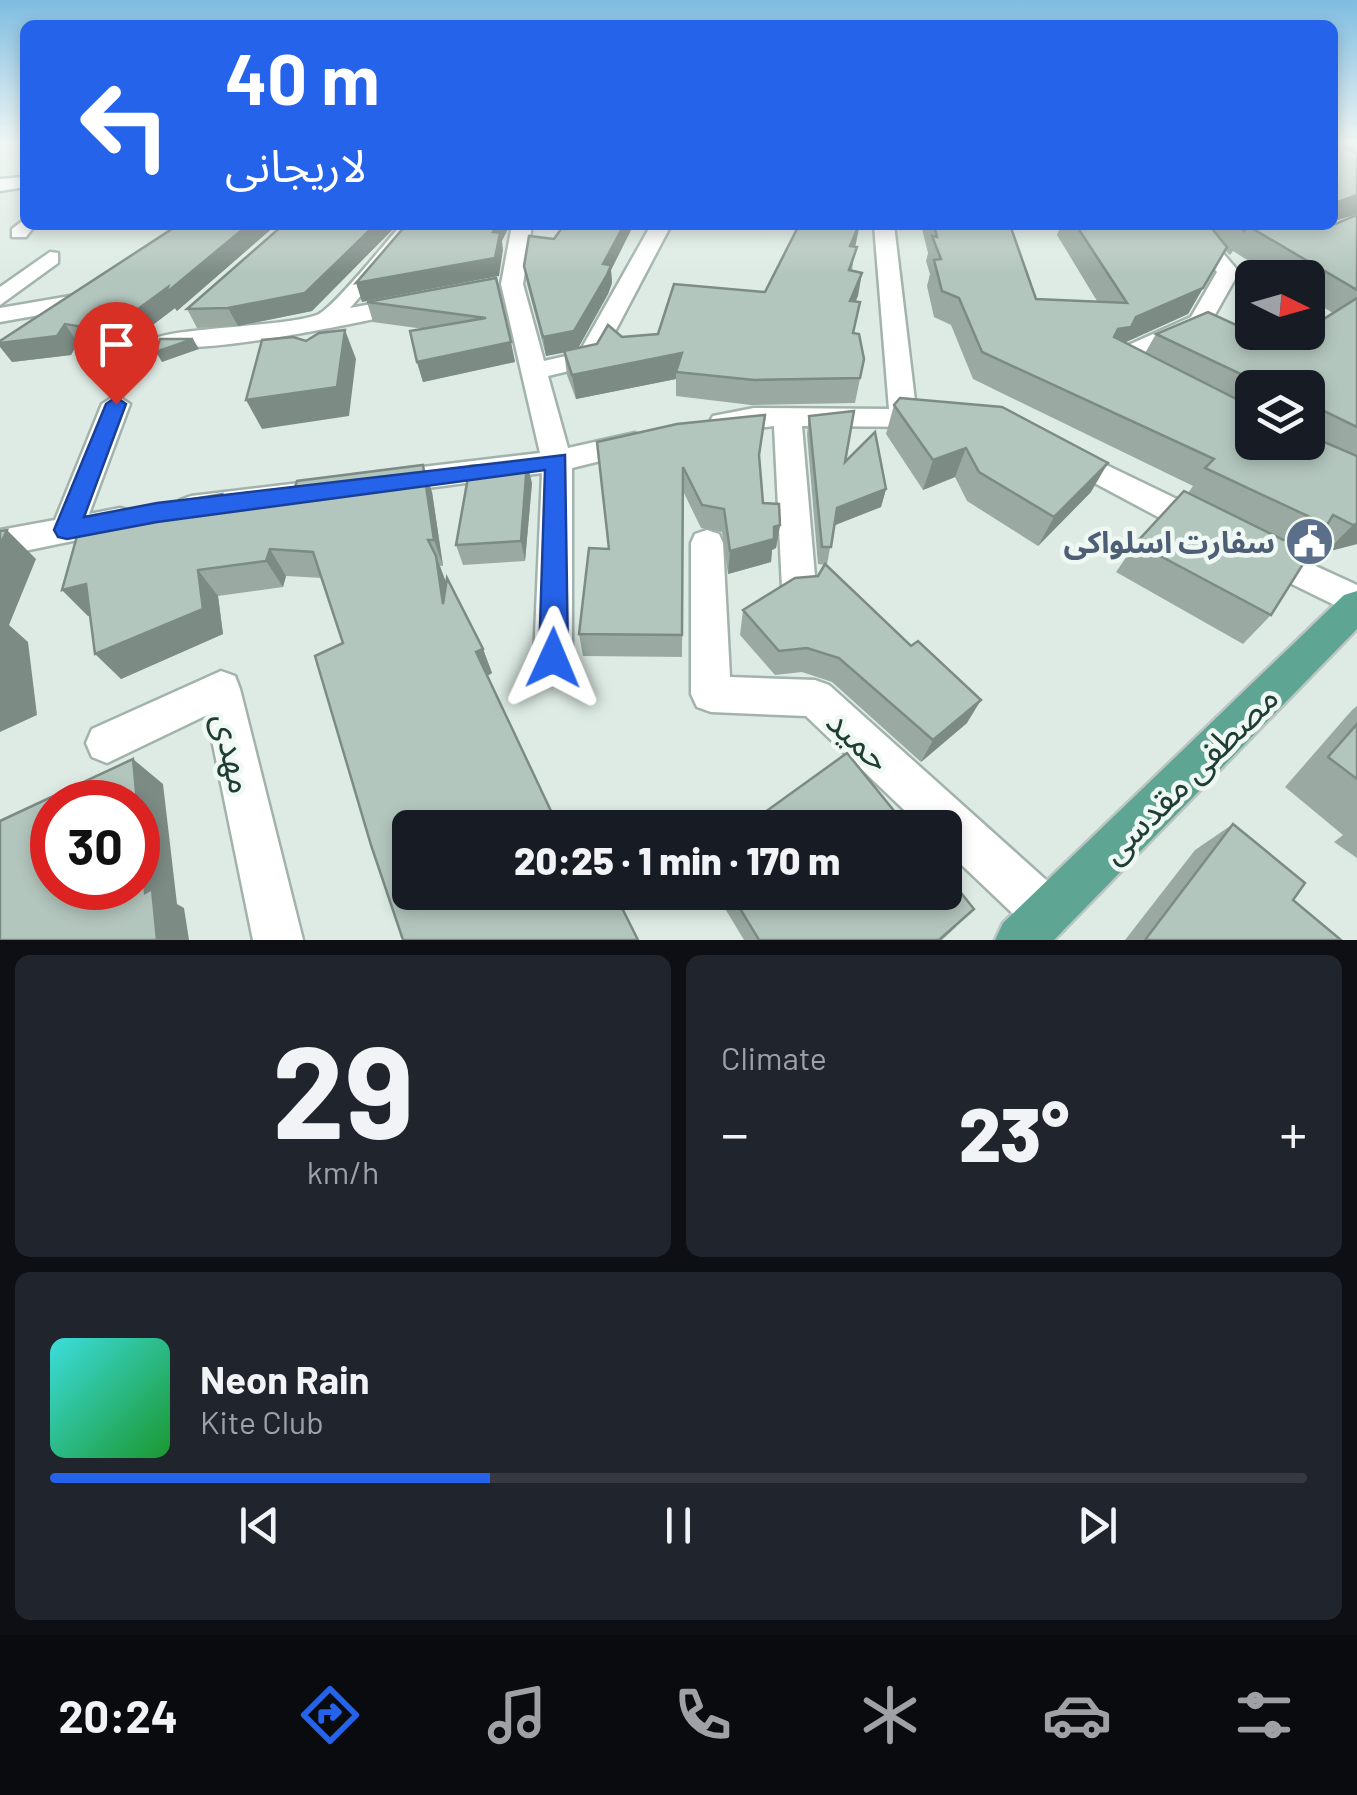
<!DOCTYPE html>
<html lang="en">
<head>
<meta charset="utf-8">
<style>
  :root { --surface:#171b24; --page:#20242c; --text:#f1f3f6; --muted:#9ea1a6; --line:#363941; --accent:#2563eb }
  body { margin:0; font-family:Barlow,"Noto Sans Arabic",sans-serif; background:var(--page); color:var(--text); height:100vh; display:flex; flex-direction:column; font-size:38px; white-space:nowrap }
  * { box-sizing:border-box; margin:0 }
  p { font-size:32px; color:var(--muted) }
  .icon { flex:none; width:55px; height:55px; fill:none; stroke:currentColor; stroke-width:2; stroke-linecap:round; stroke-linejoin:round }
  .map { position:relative; height:940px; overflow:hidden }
  .sheet { display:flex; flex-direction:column; gap:15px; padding:15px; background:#0d0f14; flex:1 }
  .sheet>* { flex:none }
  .hud { position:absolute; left:20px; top:20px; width:1318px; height:210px; border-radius:15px; box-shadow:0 5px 15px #0003; background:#2563eb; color:#fff; overflow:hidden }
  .needle { width:65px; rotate:95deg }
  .buttons { position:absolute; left:1235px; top:260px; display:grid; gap:20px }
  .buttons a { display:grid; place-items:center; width:90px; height:90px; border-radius:15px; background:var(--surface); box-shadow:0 5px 15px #0003; font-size:50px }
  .speed { position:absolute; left:30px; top:780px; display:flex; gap:20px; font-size:50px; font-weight:700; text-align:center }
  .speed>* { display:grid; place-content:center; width:130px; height:130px; border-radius:50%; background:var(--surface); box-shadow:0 5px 15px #0003; line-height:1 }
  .speed .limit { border:15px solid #d22; background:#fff; color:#111 }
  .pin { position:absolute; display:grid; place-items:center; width:85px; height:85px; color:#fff; margin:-102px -42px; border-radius:50% 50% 50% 0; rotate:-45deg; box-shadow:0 0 10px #0007 }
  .pin .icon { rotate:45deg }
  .me { position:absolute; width:110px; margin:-55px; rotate:1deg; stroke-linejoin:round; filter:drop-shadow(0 0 8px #0008) }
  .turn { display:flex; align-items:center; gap:35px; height:210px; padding:0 40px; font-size:45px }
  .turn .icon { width:130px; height:130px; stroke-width:2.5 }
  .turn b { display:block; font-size:70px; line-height:85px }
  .big { font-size:75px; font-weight:800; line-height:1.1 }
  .sheet .widget { flex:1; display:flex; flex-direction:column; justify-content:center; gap:15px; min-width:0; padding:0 35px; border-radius:15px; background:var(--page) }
  .sheet .dial { align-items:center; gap:0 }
  .dial b { font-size:130px; line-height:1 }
  .song { display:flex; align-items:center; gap:30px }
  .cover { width:120px; height:120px; border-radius:15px; background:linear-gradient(135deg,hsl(180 70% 55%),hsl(130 70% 35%)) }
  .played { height:10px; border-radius:5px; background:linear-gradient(90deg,var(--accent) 35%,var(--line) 35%) }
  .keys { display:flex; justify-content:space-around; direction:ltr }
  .heat { display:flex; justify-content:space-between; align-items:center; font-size:55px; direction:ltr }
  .sheet .tiles { flex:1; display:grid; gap:15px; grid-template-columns:1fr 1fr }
  .widget:last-child { grid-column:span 2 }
  .trip { position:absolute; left:392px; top:810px; width:570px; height:100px; border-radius:15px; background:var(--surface); box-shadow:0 5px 15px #0003; font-weight:800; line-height:100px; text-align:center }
  .menu { display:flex; height:160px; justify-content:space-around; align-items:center; background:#090b0e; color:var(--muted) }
  .menu .icon { width:70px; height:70px }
  .menu .current { color:var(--accent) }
  .menu b { font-size:45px; color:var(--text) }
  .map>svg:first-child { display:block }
</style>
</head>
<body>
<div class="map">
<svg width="1357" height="940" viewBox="0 0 1357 940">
  <rect width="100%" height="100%" fill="#deebe5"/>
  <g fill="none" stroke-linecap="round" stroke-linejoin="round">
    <defs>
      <g id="minor">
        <polygon points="25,177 25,187 0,191 0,179"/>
        <polygon points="25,219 25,225 35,225 26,237 12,237 12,229"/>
        <path d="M401,225H422L350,308L411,297L423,304L419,309C382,318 172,364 151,341C162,328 286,327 317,315C333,309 386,242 401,225Z"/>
        <polygon points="512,225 532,225 523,284 544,361 579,353 651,225 671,225 598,364 548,376 568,448 635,433 649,443 645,450 572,468 572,658 566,670 553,675 540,670 534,658 542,473 389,493 378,490 374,482 378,474 389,471 540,453 501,284"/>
        <polygon points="874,225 894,225 916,409 942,412 946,418 932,427 802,426 816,588 811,598 799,602 787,598 782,588 774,426 723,432 709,423 713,416 754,408 889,409"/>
        <polygon points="1178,225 1199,225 1239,272 1208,327 1142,357 1124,357 1120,352 1124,347 1191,317 1217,272"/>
        <polygon points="50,252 58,253 58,263 0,305 0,287"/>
        <polygon points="76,295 84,297 84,307 0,322 0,308"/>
        <polygon points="116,395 130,404 89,514 120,508 131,511 136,520 131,529 0,556 0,530 55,520 102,404"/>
        <polygon points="1069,447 1212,516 1217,525 1212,534 1201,537 1190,534 1059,464 1054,457 1059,450"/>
        <polygon points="333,479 344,482 348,490 344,498 333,501 191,520 180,516 175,508 180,500 191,496"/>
        <polygon points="707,530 719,534 723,543 730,677 815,680 829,685 1064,896 1071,913 1064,930 1047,937 1030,930 945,849 945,828 923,828 806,716 711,712 697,707 691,694 691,543 695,534"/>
        <polygon points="1261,541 1357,585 1357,616 1249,563 1244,554 1249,545"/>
        <polygon points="221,671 235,676 240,689 303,940 253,940 207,715 107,763 92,757 86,743 92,729"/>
      </g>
      <polygon id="major" points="1357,591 1357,629 1054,940 995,940 1003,923 1344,595"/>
    </defs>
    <use href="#minor" stroke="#a1b3ac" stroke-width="5"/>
    <use href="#major" stroke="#bcc5c2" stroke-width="5"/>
    <use href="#minor" fill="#fff" fill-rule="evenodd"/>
    <use href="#major" fill="#5ea693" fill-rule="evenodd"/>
  </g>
  <g fill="#9aaaa3" fill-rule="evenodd">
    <polygon points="1332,142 1357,142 1357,214 1332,222"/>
    <path d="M1357,215V544L1326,552L1310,543L1304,549L1271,615L1243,644L1116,572L1136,543L1188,493L1193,486L973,379L951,325L934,317L927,286L930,274L926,261L928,253L921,225H1010L1036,299L1097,301L1057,235L1061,225H1332ZM1225,250L1230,255L1233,251L1276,278H1308V298L1333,313L1282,346L1156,334L1145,353L1125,342L1188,314ZM1252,388H1308V442H1252Z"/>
    <polygon points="178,225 276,225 177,311 175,308 120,350 78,343 71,355 12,362"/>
    <polygon points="283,225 397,225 312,311 238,326 197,328 187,309"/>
    <polygon points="564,225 641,225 639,229 632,228 611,270 612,283 608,294 578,348 622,337 658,334 765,292 799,225 860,225 855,247 852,271 862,273 855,302 853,333 864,359 855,403 751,405 676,396 676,379 576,399 567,375 564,352 546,356 527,284 524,266 554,239"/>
    <polygon points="496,278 515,362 423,382 417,362 424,329 373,322 367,302"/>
    <polygon points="894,405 1091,492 1038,546 967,501 955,477 923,490 886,434"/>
    <polygon points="809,416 845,462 886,489 881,507 834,525 827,565 967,723 921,762 832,682 802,672 775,675 740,635 743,610 818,576 825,565 818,564 807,434"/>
    <polygon points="597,442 759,459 763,503 780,525 776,548 772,550 771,562 728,574 722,532 701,528 683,491 682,657 583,656 579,634 609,549"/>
    <polygon points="532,483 525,561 463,565 456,545"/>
    <polygon points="432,492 443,566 440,566 446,585 483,649 492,673 487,676 343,643 322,578 286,576 283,587 218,596 223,634 121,679 90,615 88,616 62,590 222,494 233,510"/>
    <polygon points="1357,706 1357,858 1334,842 1343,835 1285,787 1352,710"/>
    <polygon points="1233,824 1293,900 1341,940 1125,940 1195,850"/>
    <polygon points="715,892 945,892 956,927 942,940 744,940"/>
  </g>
  <g fill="#7d8b85">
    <polygon points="1357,195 1357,214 1332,222 1332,207 1335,203"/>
    <polygon points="248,225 276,225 177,311 175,308 120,350 108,331"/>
    <polygon points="375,225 397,225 312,311 238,326 228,308"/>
    <polygon points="497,225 510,225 502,241 503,250 499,276 362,302 356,283 493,232"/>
    <polygon points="624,225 631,225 632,228 611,270 612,283 608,294 577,350 546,356 543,337 603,264"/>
    <polygon points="859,225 856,243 846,269 850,246"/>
    <polygon points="862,273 858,296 846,324 850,301"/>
    <polygon points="1203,288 1188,314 1122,344 1105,356 1118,329 1136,317"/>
    <polygon points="65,324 78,343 71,355 12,362 0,347 0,343"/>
    <polygon points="345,330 356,359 349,416 262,429 246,400"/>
    <polygon points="193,339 199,349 162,362 156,352"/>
    <polygon points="511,342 515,362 423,382 417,362"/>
    <polygon points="682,353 676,372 676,379 576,399 572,375"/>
    <polygon points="966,448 955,477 923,490 933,460"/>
    <polygon points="527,463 532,483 525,561 521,541"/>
    <polygon points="1108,463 1091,492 1038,546 1054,517"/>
    <polygon points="423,465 432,492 443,566 434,540"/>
    <polygon points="886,489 881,507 833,526 837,508"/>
    <polygon points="222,494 239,520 216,512"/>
    <polygon points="1357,524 1357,544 1326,552 1353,525"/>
    <polygon points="780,525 776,548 772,550 771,562 728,574 730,551"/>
    <polygon points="7,530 36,559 9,625 28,642 37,715 0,732 0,545"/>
    <polygon points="270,549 286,576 283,587 266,561"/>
    <polygon points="436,556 446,582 453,629 443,604"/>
    <polygon points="198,570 218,596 223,634 121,679 95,654"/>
    <polygon points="86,584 111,609 88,616 62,590"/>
    <polygon points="483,649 492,673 485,677 476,652"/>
    <polygon points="981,700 967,723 921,762 933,740"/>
    <polygon points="133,759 163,784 177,904 184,908 189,940 157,940 145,893"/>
  </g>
  <g fill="#b3c6be" stroke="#7d8b85" stroke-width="2.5">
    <polygon points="1332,142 1338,142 1357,154 1357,195 1335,203 1332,201"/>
    <polygon points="1357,215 1357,290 1248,226 1244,231 1239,225 1332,225 1332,222 1335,224"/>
    <polygon points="178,225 248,225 166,293 168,287 108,331 65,324 57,336 0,343 0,341"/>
    <polygon points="283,225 375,225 305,293 228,308 187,309"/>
    <polygon points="406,225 497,225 493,232 500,233 495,258 356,283"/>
    <polygon points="564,225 624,225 603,264 611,265 607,275 574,331 543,337 524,266 529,236 554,239"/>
    <polygon points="799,225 859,225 850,246 857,247 849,270 862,273 850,301 860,302 853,333 859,334 864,359 860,378 754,380 676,372 682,353 572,375 564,351 597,344 608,325 622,337 658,334 674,284 765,292"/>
    <polygon points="934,225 1010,225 1036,299 1127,303 1076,225 1209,225 1227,247 1203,288 1136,317 1131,327 1118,329 1114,337 1252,407 1252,442 1308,442 1308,435 1357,456 1357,524 1353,525 1333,515 1327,525 1205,468 1214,459 982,352 959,298 942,291 934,260 941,259 932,236 937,237"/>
    <polygon points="496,278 511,342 417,362 410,331 486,318 367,302"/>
    <polygon points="1357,298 1357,427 1324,411 1308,412 1308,388 1270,388 1156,334 1208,312 1282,346 1302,332 1308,332 1308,329"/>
    <polygon points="345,330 337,387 246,400 262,340 293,337 306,341 319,333"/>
    <polygon points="160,339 193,339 156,352"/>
    <polygon points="900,398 1002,407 1108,463 1054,517 979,472 966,448 933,460 894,405"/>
    <polygon points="854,411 845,462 875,432 886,489 837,508 831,547 822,547 809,416"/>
    <polygon points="765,415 759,455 763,503 779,504 780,525 774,527 774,539 730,551 724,509 702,505 683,467 682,635 579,634 589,548 609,549 597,442 677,424"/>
    <polygon points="527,463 521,541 456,545 470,466"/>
    <polygon points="423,465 434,540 428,540 436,556 443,604 447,578 483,649 476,652 559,828 410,828 410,892 614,892 638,940 403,940 371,845 315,656 343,643 313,552 270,549 266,561 198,570 203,609 95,654 86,584 62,590 82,518 222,494 216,512 290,503 297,481"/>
    <polygon points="1184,491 1310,553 1271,615 1136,543"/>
    <polygon points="7,530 0,545 0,531"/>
    <polygon points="825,564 911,646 918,641 981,700 933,740 839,658 807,648 779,651 743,610 795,578 818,576"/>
    <polygon points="0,661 2,688 0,689"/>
    <polygon points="1357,724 1357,779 1328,757"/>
    <polygon points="847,753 908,828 743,828"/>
    <polygon points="133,759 137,802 52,802 52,888 138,888 138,809 145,893 152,889 157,940 0,940 0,821"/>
    <polygon points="1233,824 1305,883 1293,900 1341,940 1145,940"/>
    <polygon points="945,873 974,909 939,940 759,940 730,892 945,892"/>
  </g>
  <linearGradient id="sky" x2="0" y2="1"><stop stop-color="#7ebce1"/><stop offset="0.52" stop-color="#f0f6f3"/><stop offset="1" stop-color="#f0f6f3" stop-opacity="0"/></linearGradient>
  <rect width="1357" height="274" fill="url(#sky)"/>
  <polygon fill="#2563eb" stroke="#184099" stroke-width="2.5" points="116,397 126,404 84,517 157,503 565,455 568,658 563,667 553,670 543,667 539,658 545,470 157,522 67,539 58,537 54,530 106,404"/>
  <defs>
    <symbol id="civic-disc" viewBox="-11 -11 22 22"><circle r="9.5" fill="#5c6f8a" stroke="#eff8f3"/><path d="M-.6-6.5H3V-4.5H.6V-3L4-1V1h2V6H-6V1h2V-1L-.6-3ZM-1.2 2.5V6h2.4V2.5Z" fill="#fff"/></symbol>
  </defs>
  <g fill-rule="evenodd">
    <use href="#civic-disc" x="1282" y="514" width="55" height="55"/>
  </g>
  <g text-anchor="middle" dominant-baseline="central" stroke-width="9" stroke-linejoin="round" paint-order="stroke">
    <g font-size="30" font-weight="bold" fill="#4e5e75" stroke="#eff8f3" text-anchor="end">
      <text x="1275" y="541">سفارت اسلواکی</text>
    </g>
    <g font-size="35" fill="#1e3d34" stroke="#eff8f3">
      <text transform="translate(860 739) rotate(43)">حمید</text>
      <text transform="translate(235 753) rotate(77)">مهدی</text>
      <text transform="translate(1188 773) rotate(-45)">مصطفی مقدسی</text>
    </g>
  </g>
</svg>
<div class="buttons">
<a><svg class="needle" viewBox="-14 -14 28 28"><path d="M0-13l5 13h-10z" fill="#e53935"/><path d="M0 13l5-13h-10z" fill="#9ea1a6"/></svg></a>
<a><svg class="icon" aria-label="layers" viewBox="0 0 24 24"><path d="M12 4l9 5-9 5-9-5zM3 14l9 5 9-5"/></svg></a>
</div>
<div class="speed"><div class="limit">30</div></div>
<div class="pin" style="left:116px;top:404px;background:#d93025"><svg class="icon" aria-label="arrive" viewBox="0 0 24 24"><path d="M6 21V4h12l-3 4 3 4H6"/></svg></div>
<svg class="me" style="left:553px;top:658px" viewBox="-20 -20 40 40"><path d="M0-17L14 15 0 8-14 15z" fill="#2563eb" stroke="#fff" stroke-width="4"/></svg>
<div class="trip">20:25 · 1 min · 170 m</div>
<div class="hud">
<div class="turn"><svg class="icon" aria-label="left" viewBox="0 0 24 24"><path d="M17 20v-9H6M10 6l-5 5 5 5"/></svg><div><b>40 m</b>لاریجانی</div></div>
</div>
</div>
<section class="sheet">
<div class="tiles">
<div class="widget dial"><b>29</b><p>km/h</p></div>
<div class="widget"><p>Climate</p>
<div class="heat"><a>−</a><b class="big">23°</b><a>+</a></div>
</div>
<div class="widget">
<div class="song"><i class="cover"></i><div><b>Neon Rain</b><p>Kite Club</p></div></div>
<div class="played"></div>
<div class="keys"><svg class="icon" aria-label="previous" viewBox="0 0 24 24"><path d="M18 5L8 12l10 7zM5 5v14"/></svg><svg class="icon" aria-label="pause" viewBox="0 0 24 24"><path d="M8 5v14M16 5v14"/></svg><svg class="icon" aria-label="next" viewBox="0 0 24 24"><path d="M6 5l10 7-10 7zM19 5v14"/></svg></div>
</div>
</div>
</section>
<nav class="menu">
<b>20:24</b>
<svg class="icon current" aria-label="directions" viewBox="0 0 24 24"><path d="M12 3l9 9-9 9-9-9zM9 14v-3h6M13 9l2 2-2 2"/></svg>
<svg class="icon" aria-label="music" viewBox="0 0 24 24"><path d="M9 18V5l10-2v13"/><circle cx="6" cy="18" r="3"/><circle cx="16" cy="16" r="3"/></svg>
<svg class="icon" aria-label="phone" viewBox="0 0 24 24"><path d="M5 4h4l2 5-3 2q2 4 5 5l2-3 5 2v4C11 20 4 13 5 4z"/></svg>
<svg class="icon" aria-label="climate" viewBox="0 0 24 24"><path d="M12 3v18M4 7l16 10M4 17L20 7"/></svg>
<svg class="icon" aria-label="car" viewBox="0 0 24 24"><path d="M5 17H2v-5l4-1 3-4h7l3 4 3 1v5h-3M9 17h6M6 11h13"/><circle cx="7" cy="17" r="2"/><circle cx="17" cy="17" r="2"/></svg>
<svg class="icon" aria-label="filters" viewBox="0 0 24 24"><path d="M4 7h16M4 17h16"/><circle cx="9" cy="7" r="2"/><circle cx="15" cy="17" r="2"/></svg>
</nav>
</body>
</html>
